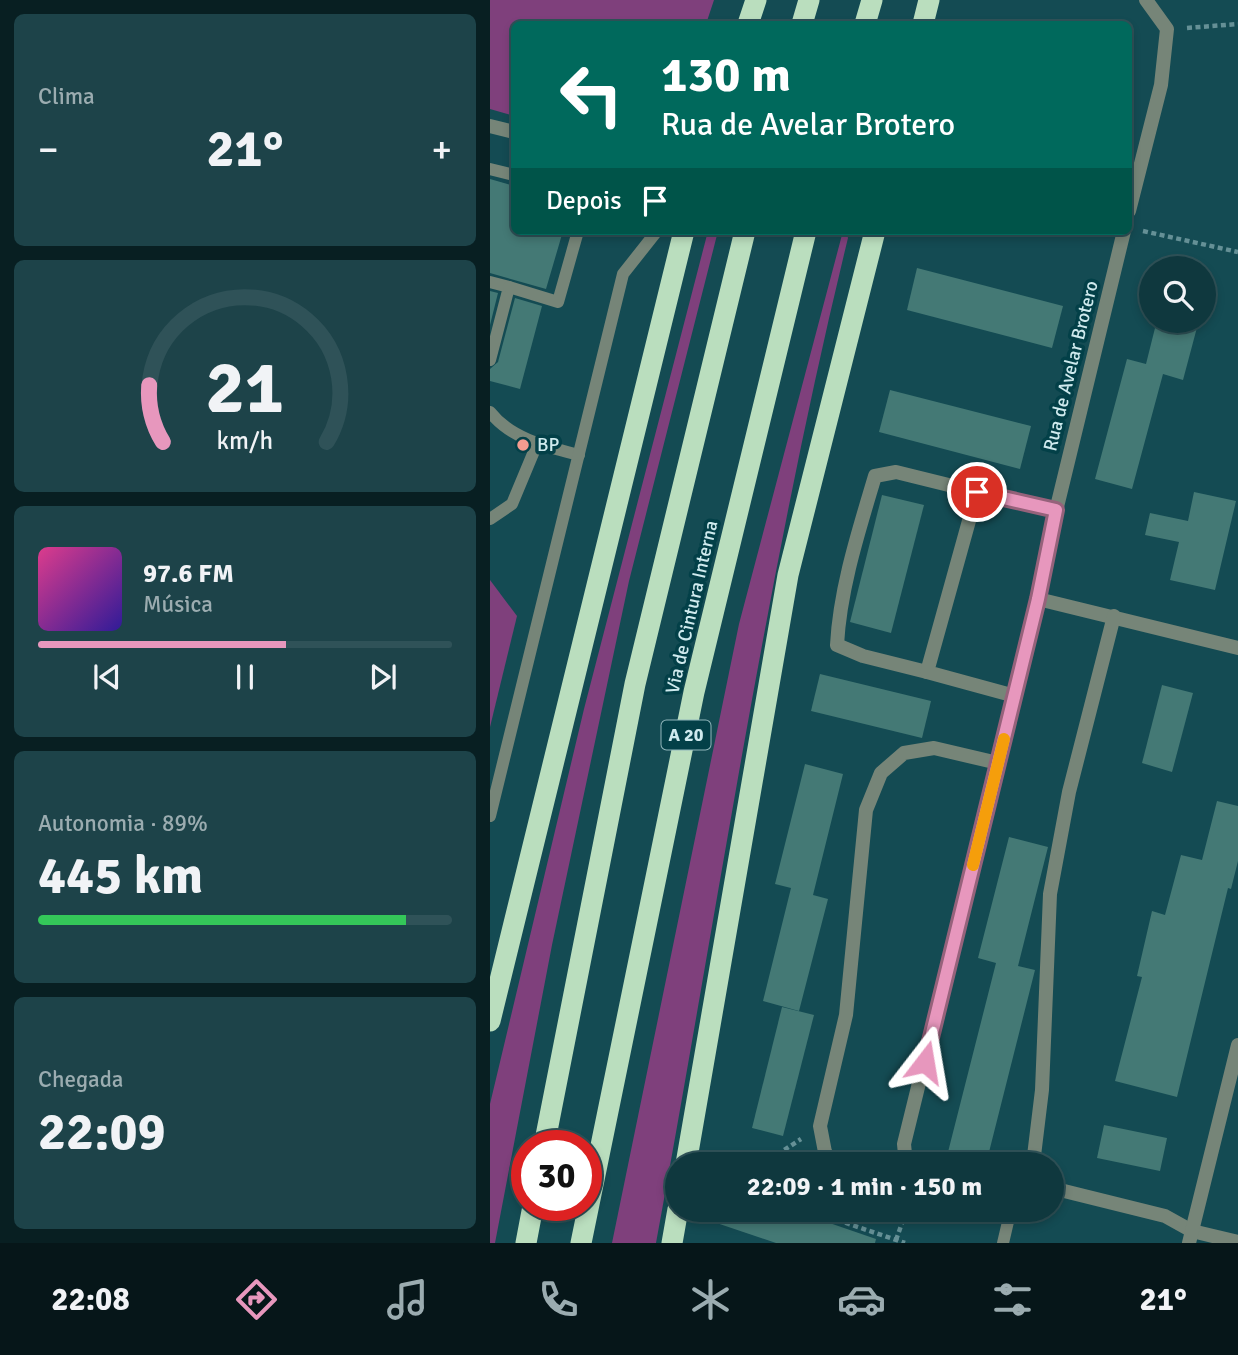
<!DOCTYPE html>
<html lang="pt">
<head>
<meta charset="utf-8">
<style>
  :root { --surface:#0f383e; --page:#1d4349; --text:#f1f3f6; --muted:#9bacb0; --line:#2f5258; --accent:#e797bd }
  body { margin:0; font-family:Signika,sans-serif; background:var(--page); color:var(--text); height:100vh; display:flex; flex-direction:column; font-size:26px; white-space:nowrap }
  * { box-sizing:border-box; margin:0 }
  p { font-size:23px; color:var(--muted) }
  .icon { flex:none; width:38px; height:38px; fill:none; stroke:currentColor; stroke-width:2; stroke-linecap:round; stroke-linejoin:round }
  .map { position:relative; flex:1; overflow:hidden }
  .panel { display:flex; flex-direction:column; gap:14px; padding:14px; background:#081f22; width:490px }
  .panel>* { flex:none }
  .guide { position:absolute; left:21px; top:21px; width:621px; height:214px; border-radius:10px; box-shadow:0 4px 10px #0003,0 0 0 2px var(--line); background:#00695c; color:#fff; overflow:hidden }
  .buttons { position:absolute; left:649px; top:256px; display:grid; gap:14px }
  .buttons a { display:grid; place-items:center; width:77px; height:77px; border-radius:50%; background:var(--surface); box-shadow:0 4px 10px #0003,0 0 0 2px var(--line); font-size:35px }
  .speed { position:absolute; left:21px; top:1130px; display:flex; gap:14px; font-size:35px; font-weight:700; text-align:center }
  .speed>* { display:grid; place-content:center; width:91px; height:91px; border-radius:50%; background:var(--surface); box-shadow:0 4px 10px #0003,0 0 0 2px var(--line); line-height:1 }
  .speed .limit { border:10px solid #d22; background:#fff; color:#111 }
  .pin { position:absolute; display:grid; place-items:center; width:60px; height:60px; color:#fff; margin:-30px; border:4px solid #fff; border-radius:50%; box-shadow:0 2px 7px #0007 }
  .me { position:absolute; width:77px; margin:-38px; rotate:14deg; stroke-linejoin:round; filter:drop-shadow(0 0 5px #0008) }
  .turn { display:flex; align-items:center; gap:24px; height:147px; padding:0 35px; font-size:32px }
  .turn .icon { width:91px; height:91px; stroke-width:2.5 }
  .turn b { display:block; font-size:49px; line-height:60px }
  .then { display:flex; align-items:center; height:66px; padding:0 35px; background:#0003; gap:14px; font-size:26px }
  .big { font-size:52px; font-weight:800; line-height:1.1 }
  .panel .widget { flex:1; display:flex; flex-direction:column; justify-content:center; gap:10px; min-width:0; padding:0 24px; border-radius:10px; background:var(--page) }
  .panel .dial { align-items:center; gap:0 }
  .dial svg { height:182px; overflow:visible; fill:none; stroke:var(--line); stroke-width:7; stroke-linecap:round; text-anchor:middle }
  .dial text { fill:var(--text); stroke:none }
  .song { display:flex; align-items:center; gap:21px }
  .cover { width:84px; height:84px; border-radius:10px; background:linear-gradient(135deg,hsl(330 70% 55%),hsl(250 70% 35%)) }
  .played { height:7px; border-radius:4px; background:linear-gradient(90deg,var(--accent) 60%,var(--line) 60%) }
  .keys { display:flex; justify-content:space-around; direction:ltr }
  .heat { display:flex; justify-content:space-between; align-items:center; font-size:38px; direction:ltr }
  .charge { height:10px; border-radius:5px; background:linear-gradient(90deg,#34c759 89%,var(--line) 0) }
  .trip { position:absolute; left:175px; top:1152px; width:399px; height:70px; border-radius:35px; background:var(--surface); box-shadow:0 4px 10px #0003,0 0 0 2px var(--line); font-weight:800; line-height:70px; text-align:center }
  .menu { display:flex; height:112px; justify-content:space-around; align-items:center; background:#061619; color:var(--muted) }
  .menu .icon { width:49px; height:49px }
  .menu .selected { color:var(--accent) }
  .menu b { font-size:32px; color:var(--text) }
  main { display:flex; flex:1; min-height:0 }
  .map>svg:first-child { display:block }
</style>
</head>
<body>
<main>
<section class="panel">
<div class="widget"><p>Clima</p>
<div class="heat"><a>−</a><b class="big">21°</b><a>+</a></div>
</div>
<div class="widget dial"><svg viewBox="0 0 100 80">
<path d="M14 69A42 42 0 1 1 86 69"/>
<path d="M14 69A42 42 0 0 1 8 44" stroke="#e797bd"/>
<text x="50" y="56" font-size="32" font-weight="700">21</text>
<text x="50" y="72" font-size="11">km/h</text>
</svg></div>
<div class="widget">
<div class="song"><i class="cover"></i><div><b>97.6 FM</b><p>Música</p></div></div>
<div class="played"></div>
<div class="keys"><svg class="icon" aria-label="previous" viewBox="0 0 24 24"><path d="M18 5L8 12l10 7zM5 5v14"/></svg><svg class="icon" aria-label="pause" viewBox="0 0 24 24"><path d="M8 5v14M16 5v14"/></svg><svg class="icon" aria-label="next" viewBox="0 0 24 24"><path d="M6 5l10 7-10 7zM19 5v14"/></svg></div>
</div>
<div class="widget"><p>Autonomia · 89%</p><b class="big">445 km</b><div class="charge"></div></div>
<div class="widget"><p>Chegada</p><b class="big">22:09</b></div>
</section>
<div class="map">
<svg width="748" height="1243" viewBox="0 0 748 1243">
  <rect width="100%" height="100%" fill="#144b53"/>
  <g fill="#7f407c">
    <polygon points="0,0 224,0 216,24 24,24 24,116 0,109"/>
    <polygon points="218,231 228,231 139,581 62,945 5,1243 0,1243 0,1104 94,709"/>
    <path d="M353,231H356L358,238C277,570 228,907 166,1243H122L249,624Z"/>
    <polygon points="0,580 27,616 0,727"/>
  </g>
  <g fill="#447975">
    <polygon points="0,179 24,186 24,231 73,231 56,289 0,273"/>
    <polygon points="427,268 573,306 562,348 417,310"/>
    <polygon points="0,291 8,293 0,325"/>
    <polygon points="25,298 52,306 30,389 0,381 0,369 8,362"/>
    <polygon points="667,320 709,320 693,380 673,374 642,489 605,479 637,359 656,364"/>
    <polygon points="400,390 541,426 530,469 389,432"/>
    <polygon points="704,492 746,501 725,590 680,580 689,542 655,535 660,513 698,521"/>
    <polygon points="392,495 434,505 401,633 360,622"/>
    <polygon points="330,674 441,701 432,738 321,711"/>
    <polygon points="672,685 703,693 682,772 652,763"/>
    <polygon points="315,764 353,774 323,895 338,899 309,1011 273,1001 301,888 285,884"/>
    <polygon points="727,801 748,806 748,861 741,889 738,888 687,1097 625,1081 652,977 647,976 662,911 675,915 691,855 712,860"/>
    <polygon points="519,837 558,847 528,966 545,970 496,1164 485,1164 457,1156 506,963 488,958"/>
    <polygon points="292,1007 324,1015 293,1136 262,1128"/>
    <polygon points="614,1125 677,1138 670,1171 607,1158"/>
    <polygon points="201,1209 299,1209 386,1239 385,1243 286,1243 200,1214"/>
  </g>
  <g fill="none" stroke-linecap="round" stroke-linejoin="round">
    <g stroke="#659096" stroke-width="4.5" stroke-dasharray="5 3.5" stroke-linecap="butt">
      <polyline points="697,28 748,24"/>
      <polyline points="653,231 748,252"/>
      <polyline points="273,1164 311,1139"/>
      <polyline points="315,1209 415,1243"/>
      <polyline points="406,1240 417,1209"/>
    </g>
    <g stroke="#768578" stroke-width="12">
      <polyline points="0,169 24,175"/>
      <polyline points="0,282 19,287 0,360"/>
      <polyline points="19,287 68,302 88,231"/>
      <path d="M0,412C21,439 57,447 89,455"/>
      <polyline points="0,519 22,504 47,444"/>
      <polyline points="0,816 133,274 167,231"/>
      <polyline points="513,1243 521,1209"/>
    </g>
    <g stroke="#768578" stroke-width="14">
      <polyline points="0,126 24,132"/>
      <polyline points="639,211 671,85 677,29 656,0"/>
      <polyline points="548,599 748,648"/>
      <path d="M437,672L373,656L347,645C350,588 369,530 385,476L406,472L487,492"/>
      <polyline points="525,696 437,672 487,492 566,511"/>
      <polyline points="343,1164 335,1152 330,1126 356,1015 376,810 391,773 414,753 444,748 508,763"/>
      <polyline points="416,1164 414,1144 548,599 566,511 634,231"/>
      <polyline points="543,1164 552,1090 560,894 579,792 624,616"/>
      <polyline points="562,1188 675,1216 702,1231 748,1242"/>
      <polyline points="699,1243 748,1045"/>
    </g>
    <g stroke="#badebe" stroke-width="21">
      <polyline points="258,24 266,0"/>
      <polyline points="312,24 319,0"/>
      <polyline points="375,24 382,0"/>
      <polyline points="433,24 439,0"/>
      <polyline points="0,1021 194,231"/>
      <polyline points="54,1146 145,684 255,231"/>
      <polyline points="196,1164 298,575 385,231"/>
      <polyline points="36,1243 43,1206"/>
      <polyline points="91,1243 204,692 316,231"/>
      <polyline points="182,1243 188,1209"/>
    </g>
  </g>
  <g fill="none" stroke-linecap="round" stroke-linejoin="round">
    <defs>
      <polyline id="route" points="435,1062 548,599 566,510 487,492"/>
    </defs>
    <use href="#route" stroke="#96627b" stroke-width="18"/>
    <use href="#route" stroke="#e797bd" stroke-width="12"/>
    <polyline stroke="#f59e0b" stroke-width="12" points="483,865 514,739"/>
  </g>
  <circle fill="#f59c90" stroke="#034048" stroke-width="2.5" cx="33" cy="445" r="7"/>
  <g text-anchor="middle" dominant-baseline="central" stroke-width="7" stroke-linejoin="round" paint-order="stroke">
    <rect fill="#034048" stroke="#92b7bc" stroke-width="2" x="171.5" y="720.5" width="49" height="29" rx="5"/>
    <g font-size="18" font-weight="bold" fill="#cfeaee">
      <text x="196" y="735">A 20</text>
    </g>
    <g font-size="19" fill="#cfeaee" stroke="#034048">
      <text transform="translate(581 366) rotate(-76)">Rua de Avelar Brotero</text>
      <text transform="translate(202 607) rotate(-77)">Via de Cintura Interna</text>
    </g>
    <g font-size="19" fill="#cfeaee" stroke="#034048" text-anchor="start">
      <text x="47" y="445">BP</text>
    </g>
  </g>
</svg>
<div class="buttons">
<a><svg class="icon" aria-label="search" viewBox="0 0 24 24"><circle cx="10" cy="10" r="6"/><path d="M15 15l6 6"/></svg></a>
</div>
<div class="speed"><div class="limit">30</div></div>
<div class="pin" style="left:487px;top:492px;background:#d93025"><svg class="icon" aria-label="arrive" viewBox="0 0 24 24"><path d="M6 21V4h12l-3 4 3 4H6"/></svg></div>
<svg class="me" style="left:435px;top:1062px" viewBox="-20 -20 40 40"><path d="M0-17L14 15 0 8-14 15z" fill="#e797bd" stroke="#fff" stroke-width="4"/></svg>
<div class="trip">22:09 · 1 min · 150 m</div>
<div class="guide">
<div class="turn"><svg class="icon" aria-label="left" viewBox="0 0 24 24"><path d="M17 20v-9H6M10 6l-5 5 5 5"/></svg><div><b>130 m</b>Rua de Avelar Brotero</div></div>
<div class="then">Depois<svg class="icon" aria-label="arrive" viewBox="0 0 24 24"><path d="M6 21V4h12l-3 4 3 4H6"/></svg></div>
</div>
</div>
</main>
<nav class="menu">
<b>22:08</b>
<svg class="icon selected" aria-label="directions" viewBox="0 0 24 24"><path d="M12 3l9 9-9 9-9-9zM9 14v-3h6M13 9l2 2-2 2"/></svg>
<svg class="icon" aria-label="music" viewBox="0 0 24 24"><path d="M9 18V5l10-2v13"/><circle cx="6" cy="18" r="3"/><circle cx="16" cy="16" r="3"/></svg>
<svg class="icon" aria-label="phone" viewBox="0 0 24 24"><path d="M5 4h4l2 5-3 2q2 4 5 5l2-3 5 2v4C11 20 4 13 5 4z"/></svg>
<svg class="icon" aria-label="climate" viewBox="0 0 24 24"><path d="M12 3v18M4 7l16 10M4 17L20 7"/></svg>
<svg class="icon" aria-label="car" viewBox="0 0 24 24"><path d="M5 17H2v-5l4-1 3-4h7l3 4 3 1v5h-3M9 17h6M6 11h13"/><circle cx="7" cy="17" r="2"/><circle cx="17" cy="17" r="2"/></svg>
<svg class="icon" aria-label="filters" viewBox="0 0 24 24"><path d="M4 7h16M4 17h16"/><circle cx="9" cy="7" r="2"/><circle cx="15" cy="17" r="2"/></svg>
<b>21°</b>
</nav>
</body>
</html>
